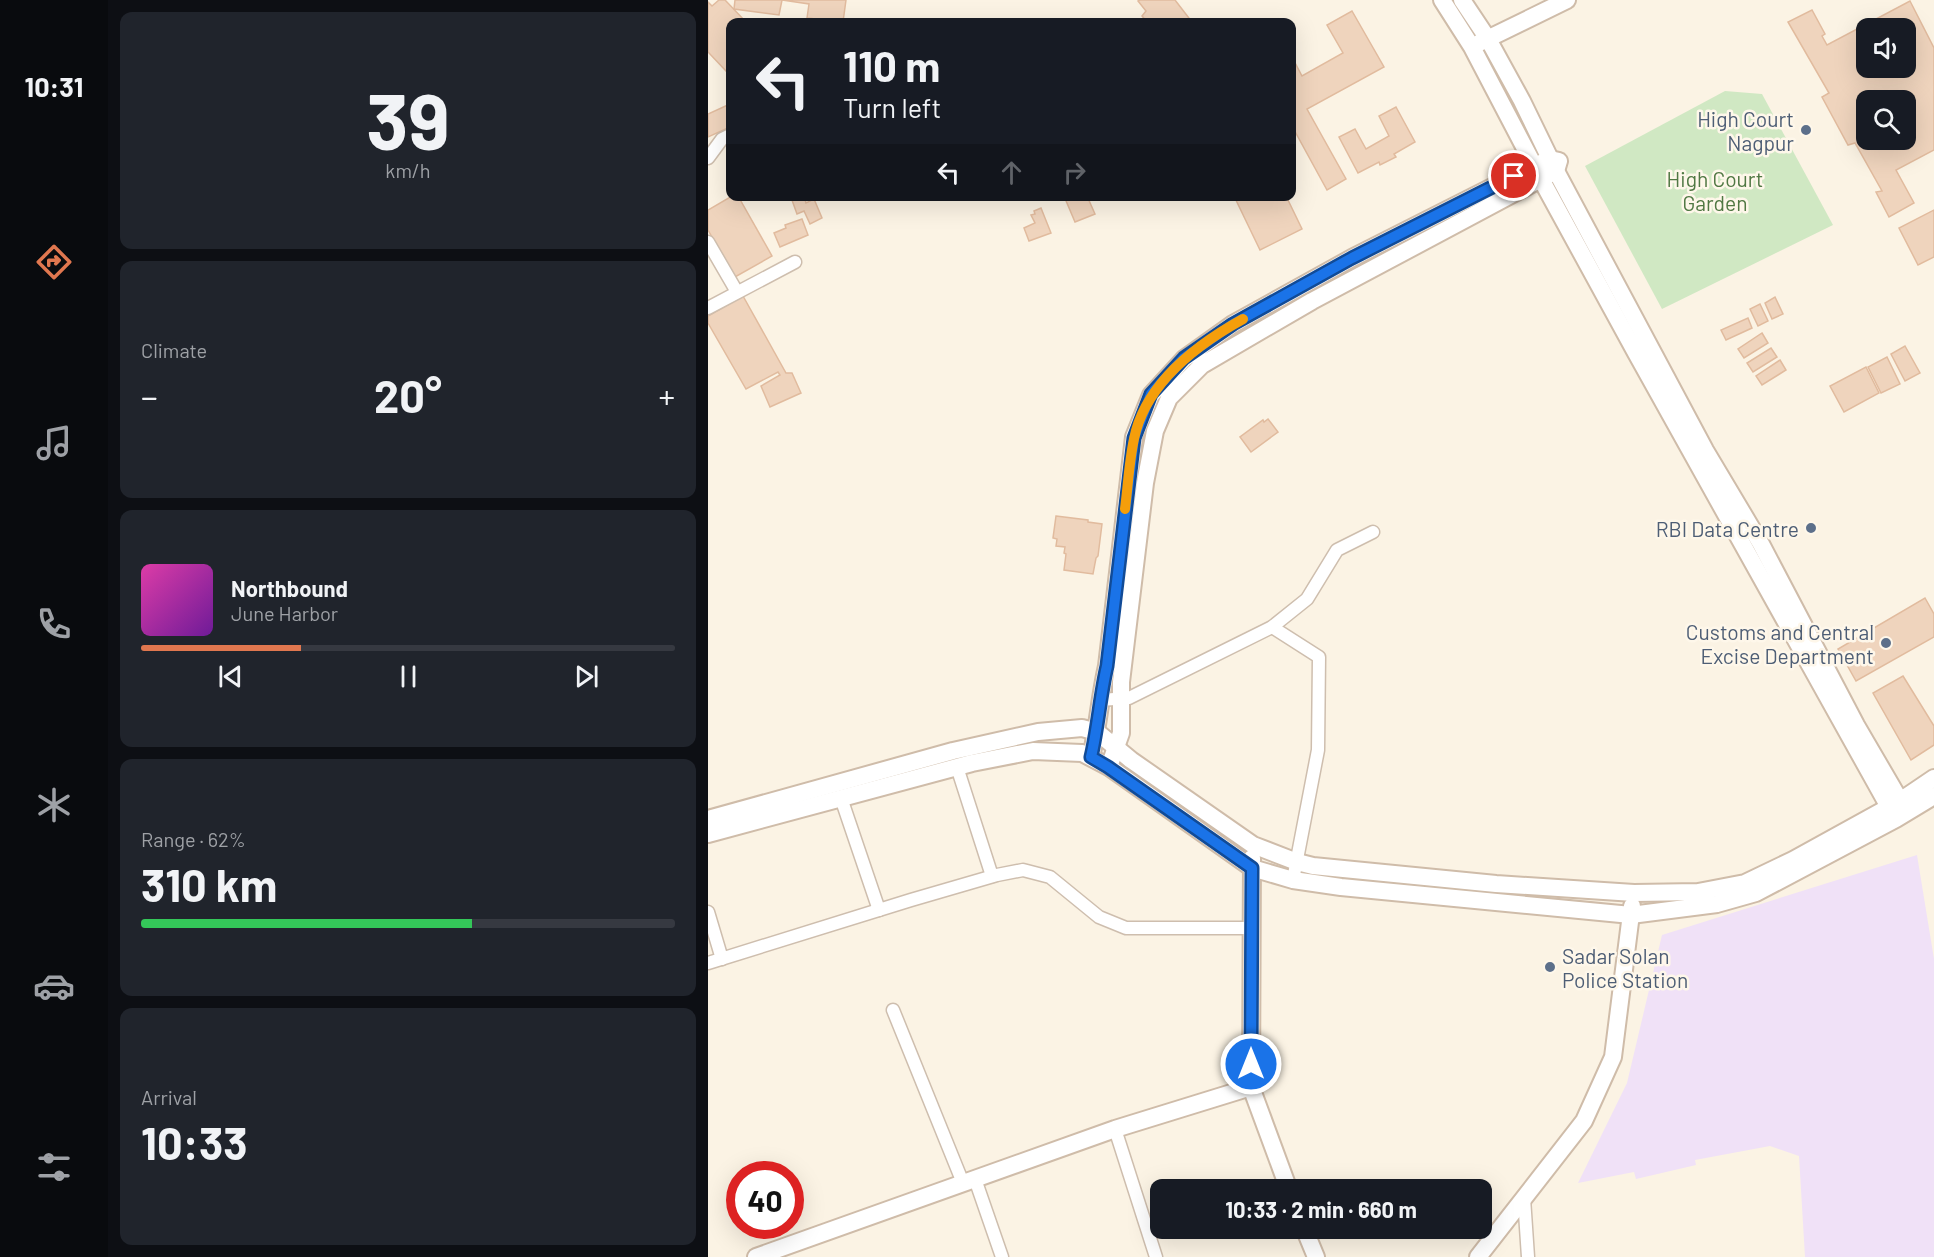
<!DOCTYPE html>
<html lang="en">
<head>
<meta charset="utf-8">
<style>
  :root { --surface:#171b24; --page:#20242c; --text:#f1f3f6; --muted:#9ea1a6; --line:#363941; --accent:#e0774f }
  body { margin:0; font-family:Barlow,sans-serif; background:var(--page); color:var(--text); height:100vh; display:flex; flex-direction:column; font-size:22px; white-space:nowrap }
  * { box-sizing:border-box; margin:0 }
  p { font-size:20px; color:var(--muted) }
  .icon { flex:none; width:33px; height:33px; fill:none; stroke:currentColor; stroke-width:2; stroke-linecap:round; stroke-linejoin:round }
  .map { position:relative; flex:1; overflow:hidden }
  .side { display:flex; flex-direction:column; gap:12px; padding:12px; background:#0d0f14; width:600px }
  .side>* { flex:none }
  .hud { position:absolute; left:18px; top:18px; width:570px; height:183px; border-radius:12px; box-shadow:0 6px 24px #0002; background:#171b24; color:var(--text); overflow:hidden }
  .tools { position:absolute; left:1148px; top:18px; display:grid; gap:12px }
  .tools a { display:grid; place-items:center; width:60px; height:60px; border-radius:12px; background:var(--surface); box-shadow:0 6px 24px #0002; font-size:30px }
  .speed { position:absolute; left:18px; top:1161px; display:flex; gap:12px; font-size:30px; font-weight:700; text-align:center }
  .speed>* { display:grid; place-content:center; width:78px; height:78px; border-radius:50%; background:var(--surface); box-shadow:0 6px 24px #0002; line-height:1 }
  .speed .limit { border:9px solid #d22; background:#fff; color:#111 }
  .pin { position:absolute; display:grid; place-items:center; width:51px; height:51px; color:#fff; margin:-26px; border:3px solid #fff; border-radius:50%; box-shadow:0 2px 6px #0007 }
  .me { position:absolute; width:66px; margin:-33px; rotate:0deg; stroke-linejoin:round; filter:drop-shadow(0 0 4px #0008) }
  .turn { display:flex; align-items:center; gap:21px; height:126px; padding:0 18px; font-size:27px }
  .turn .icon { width:78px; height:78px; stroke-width:2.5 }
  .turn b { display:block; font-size:42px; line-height:51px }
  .lanes { display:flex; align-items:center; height:57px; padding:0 18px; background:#0003; justify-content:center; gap:30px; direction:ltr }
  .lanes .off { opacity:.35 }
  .big { font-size:45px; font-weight:700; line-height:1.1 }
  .side .tile { flex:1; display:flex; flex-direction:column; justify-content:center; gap:9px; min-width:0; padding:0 21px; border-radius:12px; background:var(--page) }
  .side .dial { align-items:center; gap:0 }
  .dial b { font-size:78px; line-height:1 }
  .song { display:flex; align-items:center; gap:18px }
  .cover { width:72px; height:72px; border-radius:9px; background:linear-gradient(135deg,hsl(320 70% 55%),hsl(280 70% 35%)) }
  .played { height:6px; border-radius:3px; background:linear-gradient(90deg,var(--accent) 30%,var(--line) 30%) }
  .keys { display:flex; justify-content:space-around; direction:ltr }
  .heat { display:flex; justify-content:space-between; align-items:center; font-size:33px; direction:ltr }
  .charge { height:9px; border-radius:4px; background:linear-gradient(90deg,#34c759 62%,var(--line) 0) }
  .trip { position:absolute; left:442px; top:1179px; width:342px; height:60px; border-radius:12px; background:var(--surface); box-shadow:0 6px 24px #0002; font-weight:700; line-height:60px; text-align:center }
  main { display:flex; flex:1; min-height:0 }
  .dock { display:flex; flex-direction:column; width:108px; justify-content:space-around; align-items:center; background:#090b0e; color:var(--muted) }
  .dock .icon { width:42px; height:42px }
  .dock .on { color:var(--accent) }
  .dock b { font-size:27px; color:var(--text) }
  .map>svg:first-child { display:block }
</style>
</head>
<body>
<main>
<nav class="dock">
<b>10:31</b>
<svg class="icon on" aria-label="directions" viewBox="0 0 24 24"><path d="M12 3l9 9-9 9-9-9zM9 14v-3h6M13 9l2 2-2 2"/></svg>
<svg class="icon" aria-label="music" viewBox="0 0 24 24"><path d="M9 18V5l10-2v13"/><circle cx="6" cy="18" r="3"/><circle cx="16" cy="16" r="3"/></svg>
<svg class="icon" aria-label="phone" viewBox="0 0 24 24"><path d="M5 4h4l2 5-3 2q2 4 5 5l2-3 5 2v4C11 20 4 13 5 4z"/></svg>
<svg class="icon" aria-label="climate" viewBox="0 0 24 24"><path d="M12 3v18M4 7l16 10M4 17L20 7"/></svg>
<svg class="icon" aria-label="car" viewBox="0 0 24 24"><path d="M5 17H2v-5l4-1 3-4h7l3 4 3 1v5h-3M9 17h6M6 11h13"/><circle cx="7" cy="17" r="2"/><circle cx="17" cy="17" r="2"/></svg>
<svg class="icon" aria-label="filters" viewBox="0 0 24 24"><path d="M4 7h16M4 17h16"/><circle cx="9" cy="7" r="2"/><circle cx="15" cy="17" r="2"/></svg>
</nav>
<section class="side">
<div class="tile dial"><b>39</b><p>km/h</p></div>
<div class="tile"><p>Climate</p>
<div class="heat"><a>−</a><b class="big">20°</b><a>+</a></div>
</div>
<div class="tile">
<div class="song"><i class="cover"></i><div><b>Northbound</b><p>June Harbor</p></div></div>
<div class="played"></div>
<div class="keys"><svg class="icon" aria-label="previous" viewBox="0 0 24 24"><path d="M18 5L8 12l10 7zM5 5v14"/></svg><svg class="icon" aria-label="pause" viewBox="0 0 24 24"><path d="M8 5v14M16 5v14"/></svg><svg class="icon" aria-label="next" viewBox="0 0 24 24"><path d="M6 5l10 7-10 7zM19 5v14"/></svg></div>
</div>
<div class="tile"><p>Range · 62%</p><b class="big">310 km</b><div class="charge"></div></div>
<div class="tile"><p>Arrival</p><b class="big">10:33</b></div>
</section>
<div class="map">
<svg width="1226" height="1257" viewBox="0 0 1226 1257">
  <rect width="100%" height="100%" fill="#fbf3e4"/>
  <polygon fill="#f0e1f7" points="1209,855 1226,959 1226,1257 1097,1257 1091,1156 1062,1146 987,1160 988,1165 928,1179 926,1172 870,1183 919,1083 954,935"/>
  <polygon fill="#d0e8c3" points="1017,91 1054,94 1125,225 954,309 877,166"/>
  <g fill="#efd4bd" stroke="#e1bb9e" stroke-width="1.5" fill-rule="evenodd">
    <polygon points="11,0 17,0 38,22 22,22 22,68 19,72 0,52 0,2 4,6"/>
    <polygon points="27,0 138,0 135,22 99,18 101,4 74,0 71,15 26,9"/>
    <polygon points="432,0 467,0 484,22 439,22 434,16 438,11 430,1"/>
    <path d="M1202,1L1226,48V150L1188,170L1206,203L1181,217L1168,192L1174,191L1147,143L1140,145L1114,97L1121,93L1080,22L1104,10L1117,34L1114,36L1119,45ZM1158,28H1197V68H1158ZM1158,100H1197V140H1158Z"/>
    <polygon points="644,11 676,67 599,109 638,179 619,190 584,126 584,57 594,76 635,53 619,25"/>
    <polygon points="22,104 22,127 0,137 0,114"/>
    <polygon points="688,107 707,142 686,154 688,157 672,165 671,162 650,173 631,137 647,129 658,149 681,136 671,116"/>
    <polygon points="24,196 30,196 64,256 27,277 0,230 0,210"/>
    <polygon points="92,196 96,196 98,203 106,199 114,218 102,224 96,211 89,214 84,200"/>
    <polygon points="356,196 379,196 387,214 367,222"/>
    <polygon points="526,196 578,196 594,229 552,250"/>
    <polygon points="333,208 343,233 321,241 316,228 327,223 323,215 327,214 326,211"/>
    <polygon points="1226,210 1226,257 1210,265 1191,228"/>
    <polygon points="94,219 100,235 72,247 66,233 78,228 77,225"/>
    <polygon points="35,296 78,373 84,373 93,393 62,407 53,386 72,375 70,372 38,389 0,323 0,316"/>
    <polygon points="1067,297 1075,314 1064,319 1057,303"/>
    <polygon points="1052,304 1060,321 1050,326 1042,309"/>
    <polygon points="1040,318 1044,328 1018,340 1013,330"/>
    <polygon points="1054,333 1060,343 1036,358 1030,349"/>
    <polygon points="1197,346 1212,373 1197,381 1183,354"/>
    <polygon points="1063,348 1069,357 1045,372 1039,363"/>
    <polygon points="1179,357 1192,384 1173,393 1160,367"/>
    <polygon points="1072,360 1078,370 1054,385 1048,376"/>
    <polygon points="1158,367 1171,393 1136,412 1122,386"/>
    <polygon points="560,419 570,432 543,452 532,437 555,420 556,422"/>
    <polygon points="348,516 380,520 380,522 394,524 390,556 388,558 385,574 356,570 358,554 356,553 357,547 348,546 349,539 345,538"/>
    <polygon points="1217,598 1226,614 1226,637 1148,681 1130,649"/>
    <polygon points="1195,676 1226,726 1226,745 1203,760 1165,693"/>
  </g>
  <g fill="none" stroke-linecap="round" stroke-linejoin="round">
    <defs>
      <g id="street">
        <polyline points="0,158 14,139 22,135"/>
        <polyline points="0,242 29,292"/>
        <polyline points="0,308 87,262"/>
        <polyline points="564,627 611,657 610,750 585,880"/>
        <polyline points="392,700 421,698 564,627 599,599 629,550 665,532"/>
        <polyline points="249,767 284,876"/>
        <polyline points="133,798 171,910"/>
        <polyline points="0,912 14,959"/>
        <polyline points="0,963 203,900 289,875 315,870 342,877 391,917 418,928 543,928"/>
        <polyline points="185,1010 255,1183"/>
        <polyline points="407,1129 448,1257"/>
        <polyline points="267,1179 294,1257"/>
        <polyline points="816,1198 820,1257"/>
      </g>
      <g id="secondary">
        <polyline points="734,0 764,47 833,179 928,353 1186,816"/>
        <polyline points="754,0 780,39 814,101 848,171 997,450 1053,544 1148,725 1197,809"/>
        <polyline points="771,43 859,0"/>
        <path d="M383,757C390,727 392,696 399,666L426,437L443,395L476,359L525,324L644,258L826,166L842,159L851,161L848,171L604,301L494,365L461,398L447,431L437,483L413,682V733L401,767"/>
        <polyline points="0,819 245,751 330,732 374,728 389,732 423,760 545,845 589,862 605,866 788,884 926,893 990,892 1037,883 1085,860 1192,801 1226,778"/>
        <polyline points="0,834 264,763 325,751 374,753 401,767 544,868 585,880 633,887 923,915 1009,904 1048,893 1188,819 1226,796"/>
        <polyline points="544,858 543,1087 581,1190"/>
        <polyline points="596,1228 608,1257"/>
        <polyline points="48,1257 407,1129 543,1087"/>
        <polyline points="770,1257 876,1121 905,1057 924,906"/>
      </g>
    </defs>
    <use href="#street" stroke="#cebeae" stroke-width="15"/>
    <use href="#secondary" stroke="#cfbca9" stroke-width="20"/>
    <use href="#street" stroke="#fff" stroke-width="12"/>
    <use href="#secondary" stroke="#fff" stroke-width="16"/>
  </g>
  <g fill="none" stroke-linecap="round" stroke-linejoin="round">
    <defs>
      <path id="route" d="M543,1064L544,868L400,767L383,757C390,727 392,696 399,666L426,438L443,394L476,358L525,324L644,258L806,176"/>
    </defs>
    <use href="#route" stroke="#114b97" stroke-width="15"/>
    <use href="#route" stroke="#1a73e8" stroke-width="10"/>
    <path stroke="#f59e0b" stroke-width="10" d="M417,509C420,486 421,462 426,439C437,384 488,345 535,319"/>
  </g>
  <g fill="#5c6f8a" stroke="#fef7ea" stroke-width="2">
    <circle cx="1098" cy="130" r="6"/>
    <circle cx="1103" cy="528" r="6"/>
    <circle cx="1178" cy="643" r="6"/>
    <circle cx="842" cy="967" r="6"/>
  </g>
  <g text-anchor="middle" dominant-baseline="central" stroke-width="5" stroke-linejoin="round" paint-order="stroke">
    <g font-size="21" fill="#4e5e75" stroke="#fef7ea" text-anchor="end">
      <text x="1086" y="118">High Court<tspan x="1086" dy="24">Nagpur</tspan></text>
      <text x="1091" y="528">RBI Data Centre</text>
      <text x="1166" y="631">Customs and Central<tspan x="1166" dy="24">Excise Department</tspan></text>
      <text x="854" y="955" text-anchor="start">Sadar Solan<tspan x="854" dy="24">Police Station</tspan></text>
    </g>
    <g font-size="21" fill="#507843" stroke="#fef7ea">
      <text x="1007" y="178">High Court<tspan x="1007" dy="24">Garden</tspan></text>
    </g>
  </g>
</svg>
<div class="tools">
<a><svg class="icon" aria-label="sound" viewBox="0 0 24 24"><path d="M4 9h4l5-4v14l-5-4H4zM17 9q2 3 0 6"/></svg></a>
<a><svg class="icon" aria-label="search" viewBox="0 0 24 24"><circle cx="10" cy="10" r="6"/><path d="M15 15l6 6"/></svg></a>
</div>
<div class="speed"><div class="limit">40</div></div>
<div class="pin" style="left:806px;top:176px;background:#d93025"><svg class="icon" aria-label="arrive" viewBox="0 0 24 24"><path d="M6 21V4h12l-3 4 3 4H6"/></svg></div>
<svg class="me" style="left:543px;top:1064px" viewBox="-20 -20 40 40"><circle r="17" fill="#1a73e8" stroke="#fff" stroke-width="3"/><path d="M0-11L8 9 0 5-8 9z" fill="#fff"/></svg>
<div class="trip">10:33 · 2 min · 660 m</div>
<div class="hud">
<div class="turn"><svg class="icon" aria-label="left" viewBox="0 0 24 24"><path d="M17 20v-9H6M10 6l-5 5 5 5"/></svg><div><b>110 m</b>Turn left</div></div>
<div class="lanes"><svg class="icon" aria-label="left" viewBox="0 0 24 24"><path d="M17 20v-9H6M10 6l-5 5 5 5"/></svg><svg class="icon off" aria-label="ahead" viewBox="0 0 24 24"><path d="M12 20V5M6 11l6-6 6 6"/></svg><svg class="icon off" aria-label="right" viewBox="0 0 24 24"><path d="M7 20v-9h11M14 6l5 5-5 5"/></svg></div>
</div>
</div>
</main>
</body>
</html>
